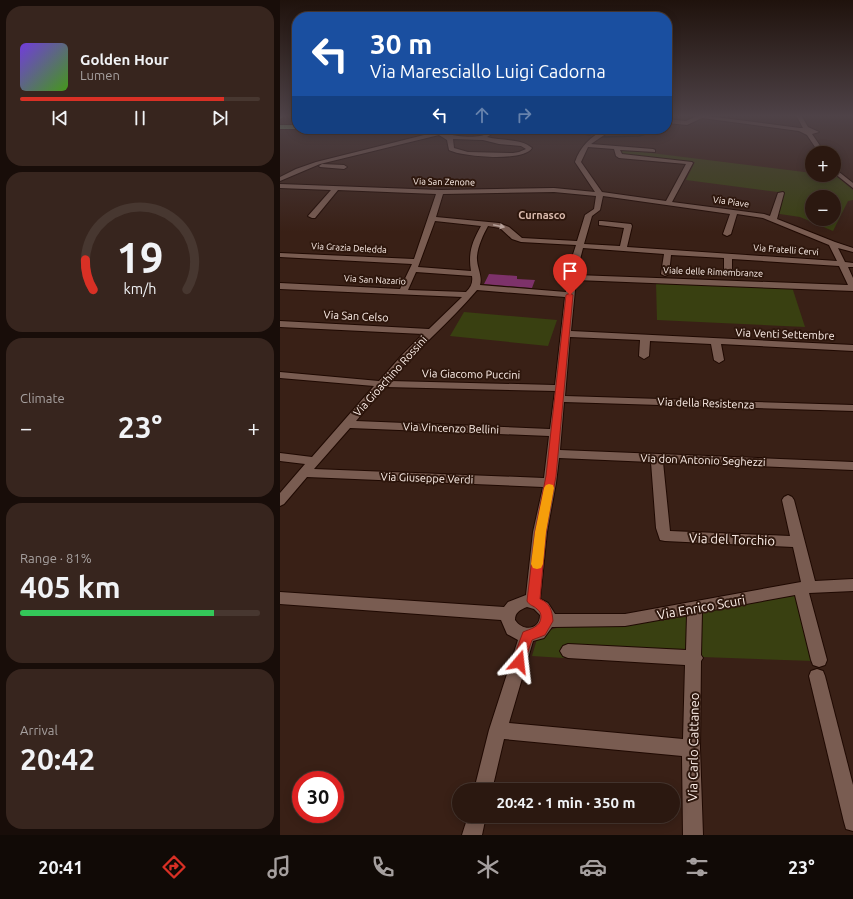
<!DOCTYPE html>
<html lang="en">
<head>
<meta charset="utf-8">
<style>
  :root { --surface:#2b1810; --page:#37251e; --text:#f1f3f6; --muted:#a6a09f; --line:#473730; --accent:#d93025 }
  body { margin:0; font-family:Ubuntu,sans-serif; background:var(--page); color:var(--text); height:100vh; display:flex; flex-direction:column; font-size:15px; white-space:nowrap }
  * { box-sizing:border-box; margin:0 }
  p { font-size:13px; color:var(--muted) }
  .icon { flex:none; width:22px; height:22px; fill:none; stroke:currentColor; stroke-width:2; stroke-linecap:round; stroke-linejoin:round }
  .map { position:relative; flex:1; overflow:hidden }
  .panel { display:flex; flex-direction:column; gap:6px; padding:6px; background:#180d09; width:280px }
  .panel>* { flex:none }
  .guide { position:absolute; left:12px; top:12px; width:380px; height:122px; border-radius:16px; box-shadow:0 2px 10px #0003,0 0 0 1px var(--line); background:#1a4fa0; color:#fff; overflow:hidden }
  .fabs { position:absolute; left:525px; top:146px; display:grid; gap:8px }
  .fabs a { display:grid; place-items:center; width:36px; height:36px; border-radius:50%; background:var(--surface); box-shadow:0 2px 10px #0003,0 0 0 1px var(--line); font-size:20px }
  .speed { position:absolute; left:12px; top:771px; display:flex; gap:8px; font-size:20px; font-weight:700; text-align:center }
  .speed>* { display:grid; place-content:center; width:52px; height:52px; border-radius:50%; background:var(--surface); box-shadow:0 2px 10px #0003,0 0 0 1px var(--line); line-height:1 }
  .speed .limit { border:6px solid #d22; background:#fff; color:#111 }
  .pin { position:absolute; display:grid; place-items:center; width:34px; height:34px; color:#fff; margin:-41px -17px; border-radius:50% 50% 50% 0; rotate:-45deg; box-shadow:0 0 4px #0007 }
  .pin .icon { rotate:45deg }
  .me { position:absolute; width:44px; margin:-22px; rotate:17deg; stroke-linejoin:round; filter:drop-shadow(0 0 3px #0008) }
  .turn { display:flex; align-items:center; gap:14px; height:84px; padding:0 12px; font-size:18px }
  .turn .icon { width:52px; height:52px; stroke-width:2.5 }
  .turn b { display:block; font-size:28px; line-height:34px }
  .lanes { display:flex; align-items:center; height:38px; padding:0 12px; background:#0003; justify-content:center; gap:20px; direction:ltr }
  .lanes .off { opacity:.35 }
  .big { font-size:30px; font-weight:700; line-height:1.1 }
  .panel .widget { flex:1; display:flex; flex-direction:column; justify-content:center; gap:6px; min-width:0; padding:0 14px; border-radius:16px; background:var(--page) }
  .panel .dial { align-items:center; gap:0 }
  .dial svg { height:104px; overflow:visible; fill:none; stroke:var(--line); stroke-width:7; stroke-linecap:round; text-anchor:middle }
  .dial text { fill:var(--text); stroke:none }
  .song { display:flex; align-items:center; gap:12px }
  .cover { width:48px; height:48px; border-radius:6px; background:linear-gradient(135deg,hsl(260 70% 55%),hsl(100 70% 35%)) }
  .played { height:4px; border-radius:2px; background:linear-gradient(90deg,var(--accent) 85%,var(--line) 85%) }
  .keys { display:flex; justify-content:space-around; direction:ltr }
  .heat { display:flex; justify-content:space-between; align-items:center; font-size:22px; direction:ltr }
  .charge { height:6px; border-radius:3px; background:linear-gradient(90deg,#34c759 81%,var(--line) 0) }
  .trip { position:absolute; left:172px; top:783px; width:228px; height:40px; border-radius:20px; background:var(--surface); box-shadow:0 2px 10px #0003,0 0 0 1px var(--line); font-weight:700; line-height:40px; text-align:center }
  .tabs { display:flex; height:64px; justify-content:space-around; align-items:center; background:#110a06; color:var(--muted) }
  .tabs .icon { width:28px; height:28px }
  .tabs .on { color:var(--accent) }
  .tabs b { font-size:18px; color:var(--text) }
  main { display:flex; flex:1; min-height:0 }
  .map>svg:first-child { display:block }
</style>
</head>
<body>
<main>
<section class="panel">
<div class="widget">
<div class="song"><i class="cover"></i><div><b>Golden Hour</b><p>Lumen</p></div></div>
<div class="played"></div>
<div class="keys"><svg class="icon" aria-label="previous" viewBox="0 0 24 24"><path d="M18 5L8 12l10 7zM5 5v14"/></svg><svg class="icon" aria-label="pause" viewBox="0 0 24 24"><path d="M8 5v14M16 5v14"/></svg><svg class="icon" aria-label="next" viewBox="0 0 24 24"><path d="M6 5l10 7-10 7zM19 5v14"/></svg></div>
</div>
<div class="widget dial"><svg viewBox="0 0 100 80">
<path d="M14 69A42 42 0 1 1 86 69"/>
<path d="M14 69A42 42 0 0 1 8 46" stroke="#d93025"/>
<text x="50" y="56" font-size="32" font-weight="700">19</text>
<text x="50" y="72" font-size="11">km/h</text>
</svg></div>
<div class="widget"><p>Climate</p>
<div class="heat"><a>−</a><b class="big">23°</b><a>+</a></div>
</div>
<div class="widget"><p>Range · 81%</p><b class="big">405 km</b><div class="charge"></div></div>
<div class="widget"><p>Arrival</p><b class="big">20:42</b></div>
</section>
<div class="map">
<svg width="573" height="835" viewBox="0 0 573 835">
  <rect width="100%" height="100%" fill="#392016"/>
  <g fill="#394011" fill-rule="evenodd">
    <path d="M339,149L532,173V175L556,176L573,190V200L568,201L553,231L520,217L493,213L498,192L406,180L415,162L342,155ZM532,197H554V219H532Z"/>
    <polygon points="376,281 512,287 525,327 377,320"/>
    <polygon points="184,312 277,320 268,346 170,336"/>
    <polygon points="519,595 534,661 422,657 422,652 286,646 284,658 252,656 257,639 270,630 286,625 342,624"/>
  </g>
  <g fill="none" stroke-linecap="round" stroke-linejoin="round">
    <g stroke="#031416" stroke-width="1.5">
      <polyline points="244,129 291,132 310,135"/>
      <polyline points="320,137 359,136 377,131"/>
    </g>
  </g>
  <polygon fill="#7d326a" points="209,274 237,276 237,279 255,280 252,288 204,284"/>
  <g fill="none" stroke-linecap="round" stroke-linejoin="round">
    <defs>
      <g id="minor">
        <polygon points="419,115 520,128 523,128 516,115 521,115 528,127 539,132 532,134 545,153 539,153 527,135 519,131 422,118 407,125 387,123 387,119 406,121"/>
        <path d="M168,129H178L165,133C174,136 190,138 200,136C208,135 208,129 220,129V131L215,132L207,137C221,141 241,138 252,148C244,162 182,157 169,150L167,140L159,135L40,164L0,181V177L16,169L36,162ZM173,139L203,140L219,144L241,146L246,149L239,152L233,153L188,152L174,148Z"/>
        <path d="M326,129H333L311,144L373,149L375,150V152L340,150L342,154L412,162L413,163L392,202L484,214L490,216L498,193L503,192L504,193L497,219L555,242L573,248V252L558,248L565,262L573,263V267H568L573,278V291L296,280L291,331L573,345V351L441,344L444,360L439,363L434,360L431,344L370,341L369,356L364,359L359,356L360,340L290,337L285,396L573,405V411L284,402L280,450L573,462V470L383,462L390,531L510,536L502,500L504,497L508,495L512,497L514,500L535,581L573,579V591L529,593L547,660L545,665L539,667L533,665L531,660L515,595L422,612L421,655L423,658L421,661L420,748L423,835H403L402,756L224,739L212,790H194L209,730L238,640L227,634L221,620L0,604V592L224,607L228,602L246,595L253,532L263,487L27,477L4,504L0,506V493L25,464L0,461V453L32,457L94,386L0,378V372L99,381L123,354L143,334L0,327V321L149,329L182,297L0,289V283L120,289L132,264L0,257V253L134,259L156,194L58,190L35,218H32L28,216L51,190L0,188V184L160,190L274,188L315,192L295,162C300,147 311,136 326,129ZM308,147L334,149L336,156L339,158L406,164L386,201L322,192L301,162ZM274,192L316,196L314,209L305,215L297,241L242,238L229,227L219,223L156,217L163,194ZM323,196L450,214L443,234L447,236L451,234L457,214L483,218L549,245L557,261L347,247L352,226L351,224L322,221H319V225L344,228L340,246L304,244L312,216L320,210ZM155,221L201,226C192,242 188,253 191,271L138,267ZM208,226L220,228L232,239L241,242L296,245L289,267L286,292L200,285C203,276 196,266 197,256C198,246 203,235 208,226ZM303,248L384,254L381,274L385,276L389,274L391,255L444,258V269L448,271L452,269V259L559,266L568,285L296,275ZM136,272L192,276C193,283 191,287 186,292L128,290ZM197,290L285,297L275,385L110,381C137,349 170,322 197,290ZM105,387L275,391L270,429L76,421ZM70,428L269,436L264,478L34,469ZM279,458L371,462L376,528L380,540L385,541L513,547L521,582L345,614H275L268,603L260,599L267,532L276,483ZM247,607L254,609L260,615C260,630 243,632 235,620C235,612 240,610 247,607ZM407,615L406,650L288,644L283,646L280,651L283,656L288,658L405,665L403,739L229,723L253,641L264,638L272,627L345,626Z"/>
        <polygon points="42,164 64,165 67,167 64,169 40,167 39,166"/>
        <polygon points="554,168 573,183 573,188 554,173"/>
        <polygon points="537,669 543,671 545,676 573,785 573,831 566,829 564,822 529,676 531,671"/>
        <polygon points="188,816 206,816 202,835 182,835"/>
      </g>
      <g id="highway">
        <polygon points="0,115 7,115 0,119"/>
        <rect x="0" y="125" width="17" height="4"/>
      </g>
    </defs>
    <use href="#minor" stroke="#1f0902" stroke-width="2"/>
    <use href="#highway" stroke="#1f0902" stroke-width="2"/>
    <use href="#minor" fill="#795c51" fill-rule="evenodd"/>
    <use href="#highway" fill="#7dbf7d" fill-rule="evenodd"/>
  </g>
  <defs><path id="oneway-solid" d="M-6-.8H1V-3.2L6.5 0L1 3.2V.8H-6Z"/></defs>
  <use fill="#bca69e" href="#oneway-solid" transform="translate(219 226) rotate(12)"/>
  <linearGradient id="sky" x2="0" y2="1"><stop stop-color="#1f120c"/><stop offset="0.5" stop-color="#4e4247"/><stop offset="1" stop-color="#4e4247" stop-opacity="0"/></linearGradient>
  <rect width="573" height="232" fill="url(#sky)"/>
  <path fill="#d93025" stroke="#8d1f18" d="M290,293L293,295L276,476L266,532L260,599C270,603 272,610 273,621L265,635L252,640L243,666L239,668L234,666L232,662L243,632C250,629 261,627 261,617C261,614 260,611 257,609C253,605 250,606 247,601L255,532L266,476L286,295Z"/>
  <polygon fill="#f59e0b" points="269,484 273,485 274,488 266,532 263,564 261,568 257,569 253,568 251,564 255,532 264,488 266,485"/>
  <g text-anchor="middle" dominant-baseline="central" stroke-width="4" stroke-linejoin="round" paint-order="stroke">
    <g font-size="9" fill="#fff1eb" stroke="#2e170d">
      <text transform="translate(164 182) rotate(1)">Via San Zenone</text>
      <text transform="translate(451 202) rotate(8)">Via Piave</text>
      <text transform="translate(69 248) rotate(3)">Via Grazia Deledda</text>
      <text transform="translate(506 250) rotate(4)">Via Fratelli Cervi</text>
      <text transform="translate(433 272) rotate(2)">Viale delle Rimembranze</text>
      <text transform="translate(95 280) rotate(3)">Via San Nazario</text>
    </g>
    <g font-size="11" font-weight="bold" fill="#d9b9ac" stroke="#2e170d">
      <text x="262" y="215">Curnasco</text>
    </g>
    <g font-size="11" fill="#fff1eb" stroke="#2e170d">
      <text transform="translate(76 316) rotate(3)">Via San Celso</text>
      <text transform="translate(505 334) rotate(2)">Via Venti Settembre</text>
      <text transform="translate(191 374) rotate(1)">Via Giacomo Puccini</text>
      <text transform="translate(110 376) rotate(-48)">Via Gioachino Rossini</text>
      <text transform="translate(426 403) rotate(2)">Via della Resistenza</text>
      <text transform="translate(171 428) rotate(2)">Via Vincenzo Bellini</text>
      <text transform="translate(423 460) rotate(2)">Via don Antonio Seghezzi</text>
      <text transform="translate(147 478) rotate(2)">Via Giuseppe Verdi</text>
    </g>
    <g font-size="13" fill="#fff1eb" stroke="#2e170d">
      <text transform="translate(452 539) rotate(2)">Via del Torchio</text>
      <text transform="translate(421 607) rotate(-10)">Via Enrico Scuri</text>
      <text transform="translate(413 747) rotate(-89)">Via Carlo Cattaneo</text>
    </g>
  </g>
</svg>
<div class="fabs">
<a>+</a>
<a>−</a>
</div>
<div class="speed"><div class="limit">30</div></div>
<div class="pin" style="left:290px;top:295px;background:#d93025"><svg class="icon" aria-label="arrive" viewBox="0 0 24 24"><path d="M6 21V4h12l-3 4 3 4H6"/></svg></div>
<svg class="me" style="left:239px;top:662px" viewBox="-20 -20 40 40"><path d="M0-17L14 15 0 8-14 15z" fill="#d93025" stroke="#fff" stroke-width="4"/></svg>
<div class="trip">20:42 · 1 min · 350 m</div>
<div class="guide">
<div class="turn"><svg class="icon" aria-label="left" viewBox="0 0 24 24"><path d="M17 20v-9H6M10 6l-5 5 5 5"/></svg><div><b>30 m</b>Via Maresciallo Luigi Cadorna</div></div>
<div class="lanes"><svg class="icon" aria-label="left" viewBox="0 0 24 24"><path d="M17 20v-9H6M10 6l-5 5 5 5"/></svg><svg class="icon off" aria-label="ahead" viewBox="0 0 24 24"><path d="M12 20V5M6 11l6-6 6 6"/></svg><svg class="icon off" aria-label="right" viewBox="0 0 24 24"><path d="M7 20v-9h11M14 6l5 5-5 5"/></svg></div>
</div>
</div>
</main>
<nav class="tabs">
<b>20:41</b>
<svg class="icon on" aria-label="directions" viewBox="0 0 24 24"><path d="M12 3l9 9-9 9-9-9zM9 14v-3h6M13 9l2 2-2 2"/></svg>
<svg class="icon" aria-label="music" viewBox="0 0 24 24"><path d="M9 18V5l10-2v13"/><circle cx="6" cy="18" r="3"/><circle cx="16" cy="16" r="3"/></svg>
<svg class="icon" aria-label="phone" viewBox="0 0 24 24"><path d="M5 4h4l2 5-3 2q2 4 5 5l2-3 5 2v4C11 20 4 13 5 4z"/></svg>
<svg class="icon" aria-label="climate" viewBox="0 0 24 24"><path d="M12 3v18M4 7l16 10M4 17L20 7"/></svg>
<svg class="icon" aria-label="car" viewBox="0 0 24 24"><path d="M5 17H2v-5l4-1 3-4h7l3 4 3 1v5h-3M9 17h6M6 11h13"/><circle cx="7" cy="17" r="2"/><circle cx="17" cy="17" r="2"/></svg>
<svg class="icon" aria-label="filters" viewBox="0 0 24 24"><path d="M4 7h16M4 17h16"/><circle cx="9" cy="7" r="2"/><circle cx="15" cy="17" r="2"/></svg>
<b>23°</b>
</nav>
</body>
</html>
